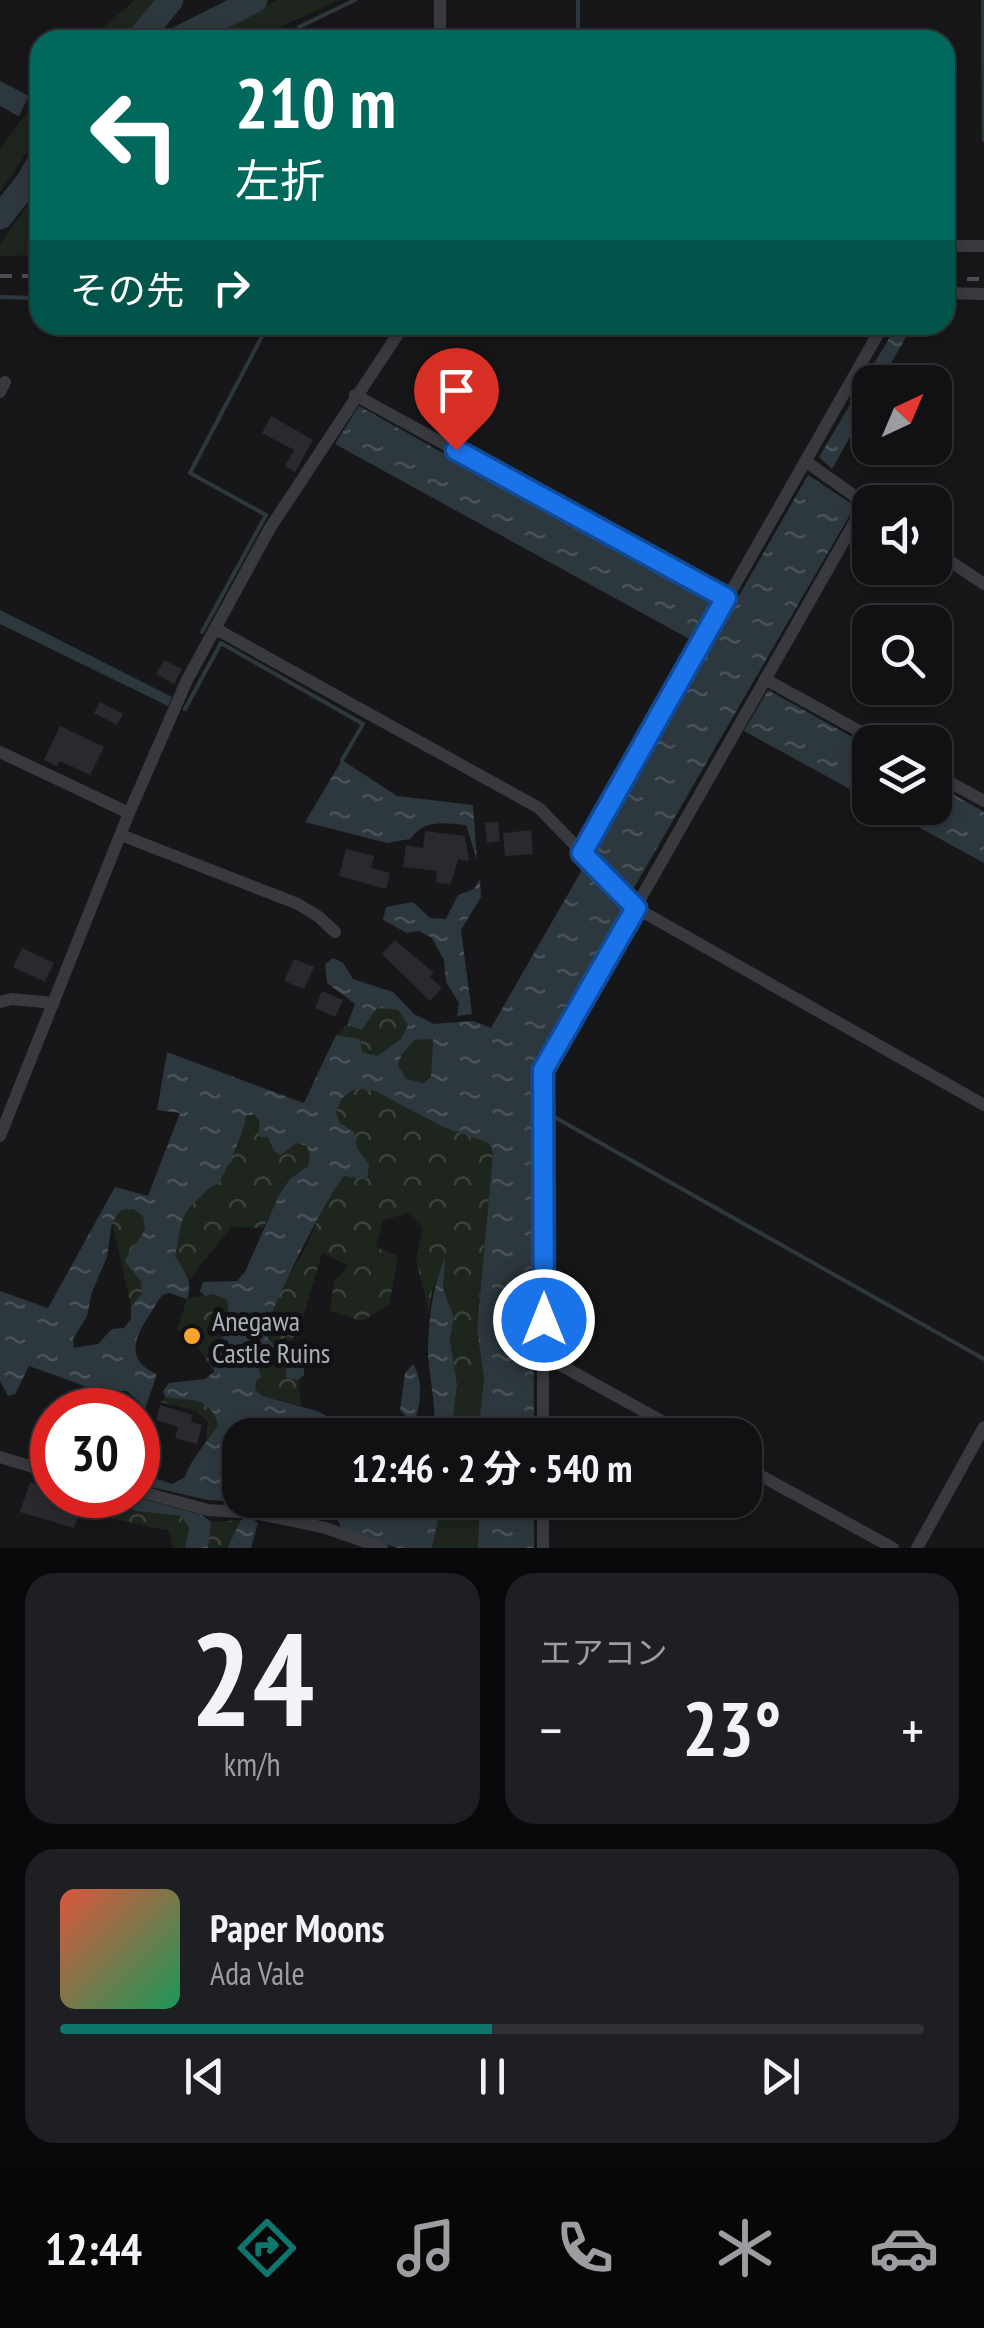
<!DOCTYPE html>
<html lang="ja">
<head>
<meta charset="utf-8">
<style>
  :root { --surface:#111114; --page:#1e1f22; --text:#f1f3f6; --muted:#9c9da0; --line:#303134; --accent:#0f766e }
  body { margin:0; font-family:"PT Sans Narrow","Noto Sans JP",sans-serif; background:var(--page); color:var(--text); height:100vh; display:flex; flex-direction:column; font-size:38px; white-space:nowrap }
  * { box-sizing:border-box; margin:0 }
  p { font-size:32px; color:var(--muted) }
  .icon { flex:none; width:55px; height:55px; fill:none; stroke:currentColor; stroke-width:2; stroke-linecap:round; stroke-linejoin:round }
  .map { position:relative; height:1548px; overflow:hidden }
  .panel { display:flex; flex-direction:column; gap:25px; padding:25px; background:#09090b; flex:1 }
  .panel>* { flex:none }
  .banner { position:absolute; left:30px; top:30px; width:925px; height:305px; border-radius:30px; box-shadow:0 5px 15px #0003,0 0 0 2px var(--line); background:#00695c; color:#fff; overflow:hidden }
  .needle { width:65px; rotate:44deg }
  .tools { position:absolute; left:852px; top:365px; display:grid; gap:20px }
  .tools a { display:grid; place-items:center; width:100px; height:100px; border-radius:20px; background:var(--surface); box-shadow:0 5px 15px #0003,0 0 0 2px var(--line); font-size:50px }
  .speed { position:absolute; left:30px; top:1388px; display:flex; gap:20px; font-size:50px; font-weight:700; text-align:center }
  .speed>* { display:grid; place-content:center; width:130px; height:130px; border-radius:50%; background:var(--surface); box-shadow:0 5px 15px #0003,0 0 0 2px var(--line); line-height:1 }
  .speed .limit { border:15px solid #d22; background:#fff; color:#111 }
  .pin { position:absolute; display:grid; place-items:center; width:85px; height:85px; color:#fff; margin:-102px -42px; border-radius:50% 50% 50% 0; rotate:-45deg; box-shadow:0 0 10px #0007 }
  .pin .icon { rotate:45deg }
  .me { position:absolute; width:110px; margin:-55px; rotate:0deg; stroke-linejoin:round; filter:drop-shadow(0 0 8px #0008) }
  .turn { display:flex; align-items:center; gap:35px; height:210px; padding:0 40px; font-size:45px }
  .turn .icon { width:130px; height:130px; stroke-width:2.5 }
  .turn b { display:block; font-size:70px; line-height:85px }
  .then { display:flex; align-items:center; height:95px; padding:0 40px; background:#0003; gap:20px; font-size:38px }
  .big { font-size:75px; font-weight:700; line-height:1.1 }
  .panel .card { flex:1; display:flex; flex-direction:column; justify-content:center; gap:15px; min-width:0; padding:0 35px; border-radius:30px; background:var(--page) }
  .panel .dial { align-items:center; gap:0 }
  .dial b { font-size:130px; line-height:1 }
  .song { display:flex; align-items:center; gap:30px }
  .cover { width:120px; height:120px; border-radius:15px; background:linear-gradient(135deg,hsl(10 70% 55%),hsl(150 70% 35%)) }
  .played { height:10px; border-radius:5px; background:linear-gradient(90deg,var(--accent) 50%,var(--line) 50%) }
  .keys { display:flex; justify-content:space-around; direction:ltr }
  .heat { display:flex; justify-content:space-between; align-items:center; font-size:55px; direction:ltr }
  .panel .tiles { flex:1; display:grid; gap:25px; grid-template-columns:1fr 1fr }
  .card:last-child { grid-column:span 2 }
  .trip { position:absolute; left:222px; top:1418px; width:540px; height:100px; border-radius:30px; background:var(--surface); box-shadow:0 5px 15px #0003,0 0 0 2px var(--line); font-weight:700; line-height:100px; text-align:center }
  .menu { display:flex; height:160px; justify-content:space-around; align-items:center; background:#070708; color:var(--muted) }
  .menu .icon { width:70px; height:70px }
  .menu .selected { color:var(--accent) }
  .menu b { font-size:45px; color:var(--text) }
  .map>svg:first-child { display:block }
</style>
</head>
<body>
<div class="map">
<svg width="984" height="1548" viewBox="0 0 984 1548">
  <defs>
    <pattern id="forest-crowns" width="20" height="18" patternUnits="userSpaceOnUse" patternTransform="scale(2.5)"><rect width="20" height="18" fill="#1d251d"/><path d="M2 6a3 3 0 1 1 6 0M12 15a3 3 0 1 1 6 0" fill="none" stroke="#3b423c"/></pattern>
    <pattern id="water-ripples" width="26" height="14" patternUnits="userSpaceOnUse" patternTransform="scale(2.5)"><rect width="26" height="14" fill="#2d383e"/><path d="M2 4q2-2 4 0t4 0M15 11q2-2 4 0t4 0" fill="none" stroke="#495258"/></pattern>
  </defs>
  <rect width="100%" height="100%" fill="#17171a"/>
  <g fill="#1d251d">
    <polygon points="135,0 164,0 126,40 88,40"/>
    <polygon points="277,0 339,0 252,40 201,40"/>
    <polygon points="40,94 40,133 0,192 0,149"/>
    <polygon points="40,187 40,255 0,256 0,244"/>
    <polygon points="433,1039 431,1077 423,1083 406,1079 398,1065 402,1054 415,1040"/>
    <polygon points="484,1378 478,1435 451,1435 457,1385"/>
    <polygon points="450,1500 480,1500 478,1548 432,1548 438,1520"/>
  </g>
  <g fill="url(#forest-crowns)">
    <polygon points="376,1008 398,1010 408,1025 401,1039 377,1056 362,1052 360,1039 336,1035 347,1025 363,1030"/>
    <path d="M356,1088L375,1091L443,1127L480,1138L489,1143L493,1153L477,1330L484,1378L457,1385L450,1340L454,1317L443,1289L444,1263L432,1290L429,1313L416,1259L423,1228L408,1213L383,1220L376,1247L398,1256L389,1305L362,1321L330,1311L334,1282L348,1265L322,1253L302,1322L288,1346C278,1345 265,1344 265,1330C265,1307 292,1273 303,1252C317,1227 324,1197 344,1176L367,1178L369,1164L357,1148L355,1134L340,1123L336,1113L342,1098Z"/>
    <path d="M246,1115H255L260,1131L268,1137L274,1151L297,1143L307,1146L310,1156L308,1166L290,1179L263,1228L231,1227L190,1279L175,1256C179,1243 180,1213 189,1204C199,1195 216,1186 224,1173C229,1167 229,1157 232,1151C238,1137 245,1131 246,1115Z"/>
    <polygon points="132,1209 143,1216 145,1231 124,1261 141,1281 142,1294 131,1306 112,1222 121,1210"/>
    <path d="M213,1294L227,1300C233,1332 214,1341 214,1372L195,1342L177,1330L187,1299Z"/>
    <polygon points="275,1355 285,1358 286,1378 298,1380 301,1406 262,1396 255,1389 256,1381 261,1377 258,1367 266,1356"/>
    <path d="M83,1386C107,1394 119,1385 140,1402L138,1435V1410H121L93,1401L90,1410H74Z"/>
    <path d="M165,1397C191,1401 211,1396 218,1425L205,1447L208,1422L196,1411L161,1402Z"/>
    <polygon points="231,1448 240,1448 240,1491 226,1484 219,1472 222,1454"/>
    <polygon points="88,1495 98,1495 95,1499 101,1505 119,1503 136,1511 181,1516 189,1528 185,1548 173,1548 169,1531 96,1515 86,1504"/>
    <polygon points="241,1520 226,1548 208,1548 211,1522"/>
  </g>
  <g fill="url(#water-ripples)" fill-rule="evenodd">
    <polygon points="0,81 29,96 19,116 0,106"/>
    <polygon points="897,325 913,325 880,382 870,382 870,401 832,469 819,457"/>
    <polygon points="359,406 714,605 693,641 335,444"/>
    <polygon points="808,475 855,506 631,893 593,851"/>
    <polygon points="0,610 172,697 168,706 0,624"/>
    <polygon points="768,690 870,747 870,800 744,731"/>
    <path d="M342,760L397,796L473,805L477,860L466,825C443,823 425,819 410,839L387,843L305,822Z"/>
    <polygon points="935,784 984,812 984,863 884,808 935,808"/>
    <path d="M583,868L623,908L532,1064L534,1435H478L484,1378L477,1330L493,1153L489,1143L443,1127L375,1091L356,1088L342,1098L336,1113L340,1123L355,1133L357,1148L369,1164L367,1179L344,1176C331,1189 262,1322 266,1335C274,1355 306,1337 304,1375L298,1380L286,1378L285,1359L266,1356L258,1367L261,1377L256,1381L255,1389L262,1396L317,1411L350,1428L359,1429L369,1424L411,1435H240V1448H231L222,1454L219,1473L226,1484L240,1491V1500H327L326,1509L319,1514L300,1515L251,1502L208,1500L138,1484V1475L141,1474L172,1484L185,1477C191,1458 207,1443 218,1425C211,1396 190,1401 165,1397L163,1391L169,1383L205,1379L214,1372C215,1342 233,1330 227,1300L213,1294L205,1296L200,1291L203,1282L237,1281L245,1272L279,1195L290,1179L308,1166L310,1156L307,1146L296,1143L281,1155L274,1151L268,1137H259V1122L255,1115H246C246,1128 226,1172 218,1184C208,1187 207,1191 199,1198C176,1218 183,1227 175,1256C185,1272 194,1281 187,1299L169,1293L162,1295C146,1322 114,1357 157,1374L140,1424V1402L127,1391L96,1390L29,1366L15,1394L8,1396L0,1381V1291L48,1308L115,1187L148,1196L180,1113L157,1110L167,1052L304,1103L336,1035L360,1039L362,1052L377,1056L401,1039L408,1025L398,1010L377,1008L362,1030L347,1025L355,1004L327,983L325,964L333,958L343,963L353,979L393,992L414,1014L434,1024L473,1021L491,1028ZM433,1039L431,1077L423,1083L406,1079L398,1065L402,1054L415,1040ZM133,1209L143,1216L145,1230L124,1261L141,1281L142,1294L131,1306V1319L124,1328L112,1329L98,1344L74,1348L73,1339L87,1316L92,1292L107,1257L112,1222L121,1210Z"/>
    <polygon points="480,879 481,897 461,930 472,1014 457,1016 459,1003 446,982 444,960 432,938 419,931 407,933 383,920 386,907 413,902 430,918 446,919 458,895 474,889"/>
    <path d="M445,1258L443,1289L454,1317L450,1340L457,1385L451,1435H433C438,1406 428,1376 428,1349C429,1317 432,1289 445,1258Z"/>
    <path d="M413,1364C423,1380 421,1403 415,1420L408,1419L400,1410L405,1373Z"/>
    <polygon points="98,1495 128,1495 202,1515 211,1522 208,1548 185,1548 189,1528 181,1516 136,1511 119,1503 101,1505 95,1499"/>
    <polygon points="339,1500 361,1500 371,1507 404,1500 450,1500 438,1520 432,1548 397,1548 341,1528 335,1513"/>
    <polygon points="480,1500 534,1500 534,1548 478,1548"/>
    <polygon points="250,1517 258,1523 251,1548 227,1548 241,1520"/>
  </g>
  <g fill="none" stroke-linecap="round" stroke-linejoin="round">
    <g stroke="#2d383e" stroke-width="4">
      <polyline points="983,0 984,140"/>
      <polyline points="299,40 299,27 355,0"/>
      <polyline points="578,40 578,0"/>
      <polyline points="0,297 40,298"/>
      <polyline points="202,632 266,515 190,473 268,325"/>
      <polyline points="185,709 221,643 363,724 342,760"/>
      <polyline points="549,1114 984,1359"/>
    </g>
    <g stroke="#2d383e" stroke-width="25">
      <polyline points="138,40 171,0"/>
      <polyline points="176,40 255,0"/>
      <polyline points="0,217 28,182 40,161"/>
    </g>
  </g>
  <g fill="#2a2a2e">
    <polygon points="271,416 313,440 295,472 285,466 294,450 262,433"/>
    <polygon points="164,660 182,669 174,684 156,674"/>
    <polygon points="100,702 123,714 117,725 94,713"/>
    <polygon points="60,726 104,747 90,775 60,761 57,766 44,760"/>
    <polygon points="498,822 500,841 487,843 485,823"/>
    <polygon points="531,830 533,854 505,856 503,833"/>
    <polygon points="425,831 465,836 469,861 458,859 451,884 436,883 437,871 403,867 406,845 423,848"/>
    <polygon points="346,849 374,856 371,868 390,873 386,889 339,876"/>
    <polygon points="395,940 434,973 430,977 442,988 430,1001 382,954"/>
    <polygon points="22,948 54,963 45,982 13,967"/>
    <polygon points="294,959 314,967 304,989 284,981"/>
    <polygon points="322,991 343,1000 335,1017 315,1008"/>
    <polygon points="160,1405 193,1415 191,1422 202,1425 197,1444 175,1438 178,1427 156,1420"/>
    <polygon points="30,1482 52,1489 52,1495 58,1495 57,1498 81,1505 74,1528 20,1512"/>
  </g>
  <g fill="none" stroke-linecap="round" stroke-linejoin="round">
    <g stroke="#383a3f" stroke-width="12">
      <polyline points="440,40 440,0"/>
      <polyline points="945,246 984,246"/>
      <polyline points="945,293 984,294"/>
      <polyline points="0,392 5,382"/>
      <polyline points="355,395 726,598"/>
      <polyline points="805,461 870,507"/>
      <polyline points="935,551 984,584"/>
      <polyline points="216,629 539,808 636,908 984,1105"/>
      <polyline points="765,679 879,742"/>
      <polyline points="0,752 129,813"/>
      <polyline points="935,774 984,801"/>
      <polyline points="121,835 298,904 319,917 335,932"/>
      <polyline points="582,853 883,325"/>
      <polyline points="0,1002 12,999 54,1003"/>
      <polyline points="0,1136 129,813 187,680 270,528 404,325"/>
      <polyline points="544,1356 687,1435"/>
      <polyline points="543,1435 543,1070 865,504"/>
      <polyline points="0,1457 52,1473"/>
      <polyline points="745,1467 893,1548"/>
      <polyline points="138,1491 208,1510 255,1513 326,1528 382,1548"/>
      <polyline points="543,1548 543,1500"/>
      <polyline points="917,1548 984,1427"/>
    </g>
    <g stroke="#4b4e54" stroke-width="4" stroke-dasharray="12 10" stroke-linecap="butt">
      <polyline points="0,276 40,276"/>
      <polyline points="945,279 984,279"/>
    </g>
  </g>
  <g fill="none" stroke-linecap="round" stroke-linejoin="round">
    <defs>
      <polyline id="route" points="456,450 726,598 582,853 636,908 543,1070 544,1320"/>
    </defs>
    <use href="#route" stroke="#114b97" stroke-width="25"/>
    <use href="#route" stroke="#1a73e8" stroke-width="18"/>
  </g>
  <circle fill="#f8a530" stroke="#121215" stroke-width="4" cx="192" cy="1336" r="10"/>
  <g text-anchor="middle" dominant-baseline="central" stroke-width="10" stroke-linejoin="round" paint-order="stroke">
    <g font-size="28" fill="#a9b0ba" stroke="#121215" text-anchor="start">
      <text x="212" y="1320">Anegawa<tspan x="212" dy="32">Castle Ruins</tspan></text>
    </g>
  </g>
</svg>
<div class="tools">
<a><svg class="needle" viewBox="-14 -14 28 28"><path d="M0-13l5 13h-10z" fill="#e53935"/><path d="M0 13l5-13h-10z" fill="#9c9da0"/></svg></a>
<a><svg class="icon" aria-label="sound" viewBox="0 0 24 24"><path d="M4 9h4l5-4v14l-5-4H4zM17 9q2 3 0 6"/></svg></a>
<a><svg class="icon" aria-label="search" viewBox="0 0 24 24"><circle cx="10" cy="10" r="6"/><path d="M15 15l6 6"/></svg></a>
<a><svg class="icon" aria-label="layers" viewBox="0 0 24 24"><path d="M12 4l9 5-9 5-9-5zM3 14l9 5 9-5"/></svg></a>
</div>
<div class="speed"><div class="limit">30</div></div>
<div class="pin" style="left:456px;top:450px;background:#d93025"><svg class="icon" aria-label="arrive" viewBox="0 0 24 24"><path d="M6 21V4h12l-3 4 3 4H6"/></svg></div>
<svg class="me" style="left:544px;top:1320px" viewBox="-20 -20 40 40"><circle r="17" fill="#1a73e8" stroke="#fff" stroke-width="3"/><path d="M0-11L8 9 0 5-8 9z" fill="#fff"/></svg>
<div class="trip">12:46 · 2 分 · 540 m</div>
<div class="banner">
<div class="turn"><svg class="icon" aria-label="left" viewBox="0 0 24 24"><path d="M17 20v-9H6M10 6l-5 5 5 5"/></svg><div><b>210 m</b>左折</div></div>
<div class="then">その先<svg class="icon" aria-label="right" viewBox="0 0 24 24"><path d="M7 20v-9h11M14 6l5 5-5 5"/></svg></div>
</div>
</div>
<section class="panel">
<div class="tiles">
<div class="card dial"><b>24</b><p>km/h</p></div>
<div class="card"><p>エアコン</p>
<div class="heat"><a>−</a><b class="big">23°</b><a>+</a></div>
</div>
<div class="card">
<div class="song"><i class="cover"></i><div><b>Paper Moons</b><p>Ada Vale</p></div></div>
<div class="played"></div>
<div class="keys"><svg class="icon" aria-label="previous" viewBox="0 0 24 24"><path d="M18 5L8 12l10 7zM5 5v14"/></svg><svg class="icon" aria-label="pause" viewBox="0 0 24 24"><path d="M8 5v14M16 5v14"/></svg><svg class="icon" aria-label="next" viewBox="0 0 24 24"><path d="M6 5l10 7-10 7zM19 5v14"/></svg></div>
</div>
</div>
</section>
<nav class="menu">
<b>12:44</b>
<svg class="icon selected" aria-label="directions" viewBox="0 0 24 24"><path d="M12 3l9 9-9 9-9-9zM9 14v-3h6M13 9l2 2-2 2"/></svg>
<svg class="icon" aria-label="music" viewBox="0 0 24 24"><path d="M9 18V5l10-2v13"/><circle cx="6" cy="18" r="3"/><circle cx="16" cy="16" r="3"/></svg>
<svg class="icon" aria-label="phone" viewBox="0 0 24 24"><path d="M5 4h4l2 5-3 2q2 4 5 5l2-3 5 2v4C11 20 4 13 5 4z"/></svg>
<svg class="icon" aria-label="climate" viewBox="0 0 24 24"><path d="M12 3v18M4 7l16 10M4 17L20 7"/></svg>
<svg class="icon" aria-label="car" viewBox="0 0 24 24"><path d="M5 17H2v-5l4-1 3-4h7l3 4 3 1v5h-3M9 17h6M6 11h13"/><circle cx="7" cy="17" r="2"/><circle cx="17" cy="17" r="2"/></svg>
</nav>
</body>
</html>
